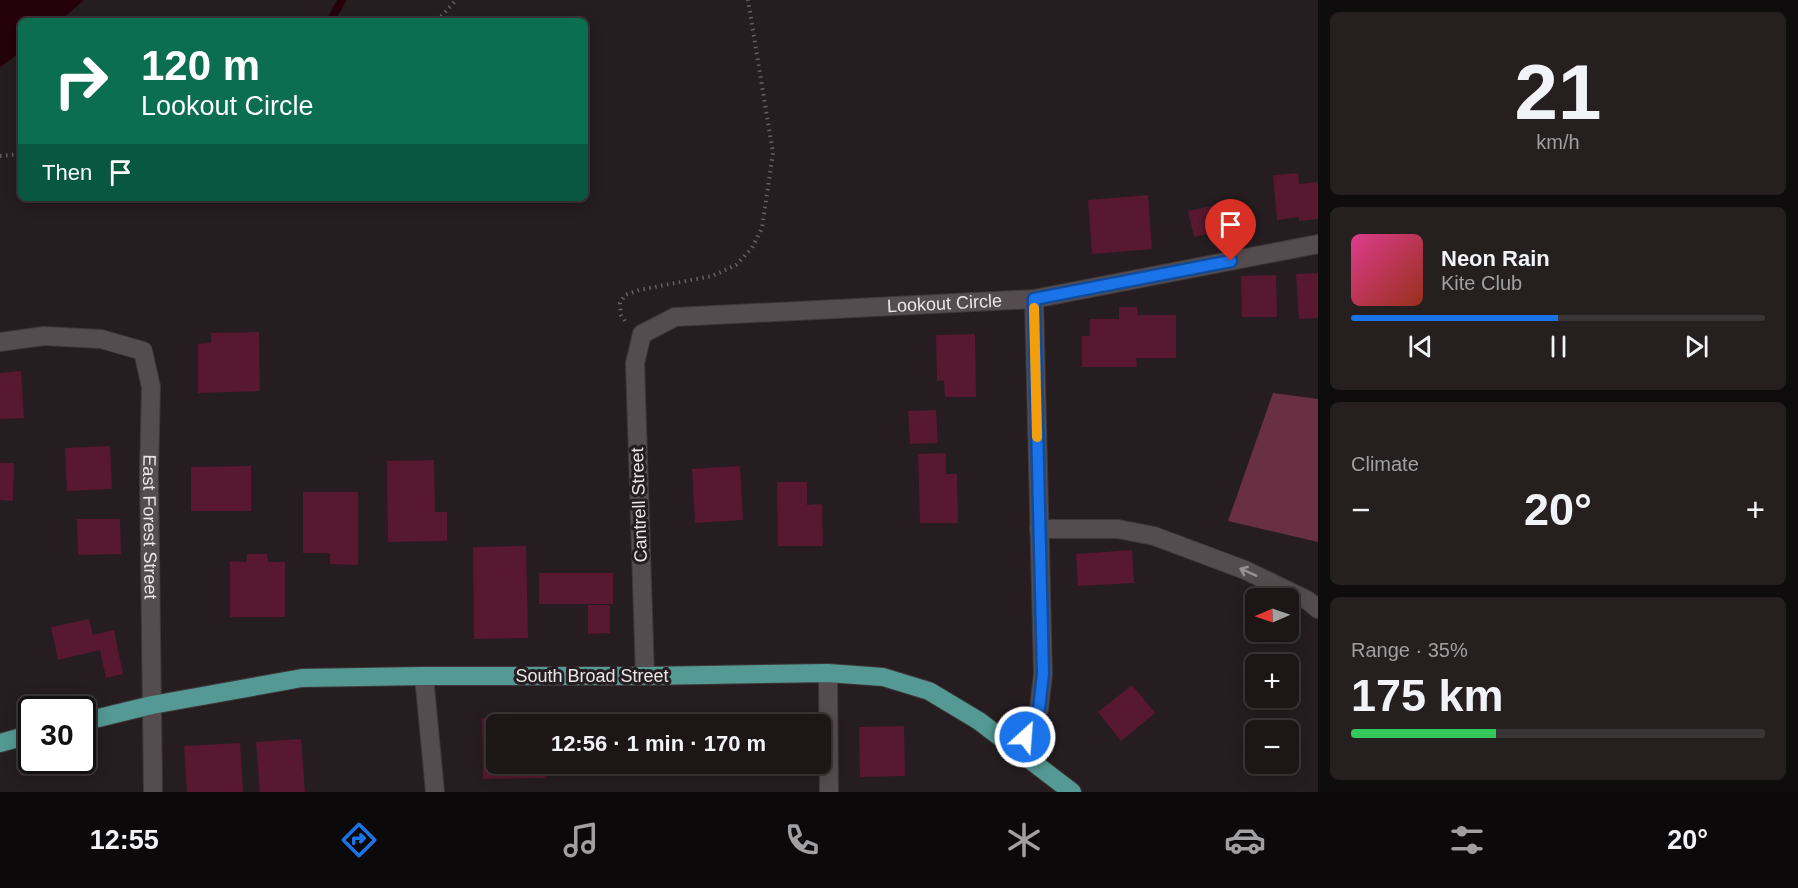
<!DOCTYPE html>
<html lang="en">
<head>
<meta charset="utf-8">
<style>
  :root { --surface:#1c1617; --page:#251f20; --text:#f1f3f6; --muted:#a09fa1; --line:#3a3536; --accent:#1a73e8 }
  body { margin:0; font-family:Helvetica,sans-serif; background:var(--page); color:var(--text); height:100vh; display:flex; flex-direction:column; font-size:22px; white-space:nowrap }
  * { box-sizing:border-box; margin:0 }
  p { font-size:20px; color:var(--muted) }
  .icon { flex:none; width:33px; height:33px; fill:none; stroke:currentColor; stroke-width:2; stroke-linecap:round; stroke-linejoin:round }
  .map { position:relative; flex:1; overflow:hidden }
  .drawer { display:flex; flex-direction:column; gap:12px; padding:12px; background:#0f0c0d; width:480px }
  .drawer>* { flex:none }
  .hud { position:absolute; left:18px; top:18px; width:570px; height:183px; border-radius:9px; box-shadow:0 3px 15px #0003,0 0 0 2px var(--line); background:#0b6e4f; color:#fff; overflow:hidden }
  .needle { width:39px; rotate:268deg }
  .tools { position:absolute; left:1245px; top:588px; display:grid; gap:12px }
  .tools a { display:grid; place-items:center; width:54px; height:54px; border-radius:9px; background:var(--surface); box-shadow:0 3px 15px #0003,0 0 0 2px var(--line); font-size:30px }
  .speed { position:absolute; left:18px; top:696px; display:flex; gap:12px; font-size:30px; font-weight:700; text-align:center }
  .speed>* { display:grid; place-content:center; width:78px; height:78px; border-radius:50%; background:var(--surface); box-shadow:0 3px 15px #0003,0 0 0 2px var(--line); line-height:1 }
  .speed .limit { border:3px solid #111; border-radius:9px; background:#fff; color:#111 }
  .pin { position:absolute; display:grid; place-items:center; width:51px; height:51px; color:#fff; margin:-62px -26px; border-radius:50% 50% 50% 0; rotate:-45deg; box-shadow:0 0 6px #0007 }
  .pin .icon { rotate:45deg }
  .me { position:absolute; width:66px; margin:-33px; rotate:26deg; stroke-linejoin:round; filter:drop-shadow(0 0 4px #0008) }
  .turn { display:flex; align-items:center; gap:21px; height:126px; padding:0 24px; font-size:27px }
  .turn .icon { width:78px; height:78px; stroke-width:2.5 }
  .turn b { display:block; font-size:42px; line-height:51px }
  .then { display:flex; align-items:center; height:57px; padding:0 24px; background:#0003; gap:12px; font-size:22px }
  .big { font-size:45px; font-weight:700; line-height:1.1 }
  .drawer .widget { flex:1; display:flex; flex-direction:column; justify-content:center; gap:9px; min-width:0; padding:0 21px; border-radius:9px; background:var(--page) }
  .drawer .dial { align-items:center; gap:0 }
  .dial b { font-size:78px; line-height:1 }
  .song { display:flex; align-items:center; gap:18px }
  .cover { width:72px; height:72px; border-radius:9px; background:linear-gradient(135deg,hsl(330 70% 55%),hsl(10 70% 35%)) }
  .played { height:6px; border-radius:3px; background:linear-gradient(90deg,var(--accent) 50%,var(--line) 50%) }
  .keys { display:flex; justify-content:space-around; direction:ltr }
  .heat { display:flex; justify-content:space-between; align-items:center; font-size:33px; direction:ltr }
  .charge { height:9px; border-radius:4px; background:linear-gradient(90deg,#34c759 35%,var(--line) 0) }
  .trip { position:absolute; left:486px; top:714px; width:345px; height:60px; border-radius:9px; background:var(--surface); box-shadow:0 3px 15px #0003,0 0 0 2px var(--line); font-weight:700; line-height:60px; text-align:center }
  .menu { display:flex; height:96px; justify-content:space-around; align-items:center; background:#0b0909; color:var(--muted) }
  .menu .icon { width:42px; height:42px }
  .menu .active { color:var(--accent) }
  .menu b { font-size:27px; color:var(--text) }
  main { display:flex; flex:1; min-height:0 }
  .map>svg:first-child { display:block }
</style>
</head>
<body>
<main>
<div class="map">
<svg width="1318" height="792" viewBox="0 0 1318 792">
  <rect width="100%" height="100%" fill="#251d1f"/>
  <polygon fill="#683042" points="1273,393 1318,399 1318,542 1228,521"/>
  <polygon fill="#24000b" points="0,0 84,0 60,21 21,21 21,52 0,67"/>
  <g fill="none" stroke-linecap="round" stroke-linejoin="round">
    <polyline stroke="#24000b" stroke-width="8" points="330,21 342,0"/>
  </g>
  <g fill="#571830">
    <polygon points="1298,173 1299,184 1318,182 1318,219 1299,221 1299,217 1277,220 1273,175"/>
    <polygon points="1148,195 1152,249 1092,254 1088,200"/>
    <polygon points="1236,201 1241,227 1194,237 1188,211"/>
    <polygon points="1318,273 1318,318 1299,319 1296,274"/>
    <polygon points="1276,275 1277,317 1242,317 1241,276"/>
    <polygon points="1119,307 1137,307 1138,315 1176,315 1176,358 1136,358 1137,367 1082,367 1082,336 1090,336 1090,319 1119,319"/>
    <polygon points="259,332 260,391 198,393 198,344 211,343 211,333"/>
    <polygon points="975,334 976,397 945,397 944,380 937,381 936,335"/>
    <polygon points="21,371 24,418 0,419 0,373"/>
    <polygon points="936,410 938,443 910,444 908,411"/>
    <polygon points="110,446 112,489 67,491 65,448"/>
    <polygon points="946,453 946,474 957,474 958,523 920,523 918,454"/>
    <polygon points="434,460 435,512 447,512 447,541 388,542 387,461"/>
    <polygon points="0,463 14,463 13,501 0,500"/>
    <polygon points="251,466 251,511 191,511 191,467"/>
    <polygon points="740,466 743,520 695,523 692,469"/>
    <polygon points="777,482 807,482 807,505 822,504 823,546 778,546"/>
    <polygon points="303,492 358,492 358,565 330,564 330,553 303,553"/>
    <polygon points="77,519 120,519 121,554 78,555"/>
    <polygon points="526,546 528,638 474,639 473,547"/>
    <polygon points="1132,550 1134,583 1078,586 1076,554"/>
    <polygon points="247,554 267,554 268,562 285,562 285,617 230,617 230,561 247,562"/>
    <rect x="539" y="573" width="74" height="31"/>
    <polygon points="588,605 610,605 610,633 588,634"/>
    <polygon points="89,619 93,635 114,630 123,674 106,678 100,650 58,660 51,627"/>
    <polygon points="1132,685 1155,713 1121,741 1098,712"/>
    <polygon points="505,717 505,724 496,724 496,764 544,764 545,778 483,779 482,718"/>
    <polygon points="904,726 905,776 860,777 859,727"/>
    <polygon points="301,739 305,792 260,792 256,742"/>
    <polygon points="240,743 243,792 187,792 184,746"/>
    <polygon points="730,764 747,764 748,772 731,773"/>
  </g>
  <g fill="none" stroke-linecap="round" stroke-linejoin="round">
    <defs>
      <g id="minor">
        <path id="s1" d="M0,342L44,336L101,339L143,351L151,387L149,473L153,792"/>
        <polyline points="1039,529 1118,529 1154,536 1245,570 1307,600 1318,609"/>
        <polyline points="828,673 829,792"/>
        <polyline points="424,676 435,792"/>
        <path id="s2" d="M645,676L635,363L642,334L675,317L1034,299L1318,244"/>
        <polyline points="1018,752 1039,709 1043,674 1034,299"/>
      </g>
      <g id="major">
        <polyline points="82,722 152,705 302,678 424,676 645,676 828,673 883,677 929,691 979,721 1072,792"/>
        <polyline points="0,743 32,734"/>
      </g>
    </defs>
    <use href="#minor" stroke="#3e383a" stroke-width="20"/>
    <use href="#major" stroke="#3e383a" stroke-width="20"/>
    <g stroke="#676061" stroke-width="4" stroke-dasharray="1.5 4.5" stroke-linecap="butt">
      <polyline points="437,21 456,0"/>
      <polyline points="0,156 21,154"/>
      <polyline points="625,321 621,315 620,303 625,295 639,290 712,276 736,265 752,248 762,228 773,153 748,0"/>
    </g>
    <use href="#minor" stroke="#554c4f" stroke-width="18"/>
    <use href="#major" stroke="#549993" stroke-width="18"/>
  </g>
  <defs><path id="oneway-shaft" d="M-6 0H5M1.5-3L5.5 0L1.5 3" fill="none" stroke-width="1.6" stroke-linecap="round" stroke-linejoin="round" transform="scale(1.5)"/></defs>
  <use stroke="#989193" href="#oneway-shaft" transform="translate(1248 572) rotate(-156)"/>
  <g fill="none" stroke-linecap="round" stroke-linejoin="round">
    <defs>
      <polyline id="route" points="1025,737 1039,709 1043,674 1034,299 1231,261"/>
    </defs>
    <use href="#route" stroke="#114b97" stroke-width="15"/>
    <use href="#route" stroke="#1a73e8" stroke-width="10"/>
    <polyline stroke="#f59e0b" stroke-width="10" points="1034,308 1037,437"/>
  </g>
  <g text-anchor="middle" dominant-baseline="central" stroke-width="6" stroke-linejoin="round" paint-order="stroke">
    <g font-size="18" fill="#eae5e6" stroke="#251d1f">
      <text stroke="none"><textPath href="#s2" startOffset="650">Lookout Circle</textPath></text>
      <text transform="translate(639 505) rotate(-92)">Cantrell Street</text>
      <text stroke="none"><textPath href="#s1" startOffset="322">East Forest Street</textPath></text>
      <text x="592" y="676">South Broad Street</text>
    </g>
  </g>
</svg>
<div class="tools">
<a><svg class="needle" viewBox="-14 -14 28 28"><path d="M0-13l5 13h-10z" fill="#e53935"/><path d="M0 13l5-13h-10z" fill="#a09fa1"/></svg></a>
<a>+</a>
<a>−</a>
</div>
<div class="speed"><div class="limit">30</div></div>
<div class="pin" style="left:1231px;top:261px;background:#d93025"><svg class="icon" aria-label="arrive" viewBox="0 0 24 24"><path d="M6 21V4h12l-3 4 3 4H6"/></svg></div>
<svg class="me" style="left:1025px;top:737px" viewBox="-20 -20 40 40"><circle r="17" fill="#1a73e8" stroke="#fff" stroke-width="3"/><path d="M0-11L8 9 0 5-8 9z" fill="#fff"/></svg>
<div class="trip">12:56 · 1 min · 170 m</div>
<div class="hud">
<div class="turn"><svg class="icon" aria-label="right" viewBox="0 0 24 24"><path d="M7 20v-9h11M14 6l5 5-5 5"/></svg><div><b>120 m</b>Lookout Circle</div></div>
<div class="then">Then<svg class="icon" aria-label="arrive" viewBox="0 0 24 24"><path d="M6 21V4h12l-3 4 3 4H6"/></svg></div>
</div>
</div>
<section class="drawer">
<div class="widget dial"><b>21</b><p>km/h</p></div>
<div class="widget">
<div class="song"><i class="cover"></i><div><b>Neon Rain</b><p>Kite Club</p></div></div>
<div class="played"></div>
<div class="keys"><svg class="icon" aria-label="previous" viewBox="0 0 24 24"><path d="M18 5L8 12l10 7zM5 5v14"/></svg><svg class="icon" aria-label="pause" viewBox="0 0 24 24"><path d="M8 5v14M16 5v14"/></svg><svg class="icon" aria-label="next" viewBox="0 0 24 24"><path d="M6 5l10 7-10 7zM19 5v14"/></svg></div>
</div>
<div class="widget"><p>Climate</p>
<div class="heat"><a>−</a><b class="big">20°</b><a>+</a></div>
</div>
<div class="widget"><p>Range · 35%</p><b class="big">175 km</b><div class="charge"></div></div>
</section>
</main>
<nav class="menu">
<b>12:55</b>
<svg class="icon active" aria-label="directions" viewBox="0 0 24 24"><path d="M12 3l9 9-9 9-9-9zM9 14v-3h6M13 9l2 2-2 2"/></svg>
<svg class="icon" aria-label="music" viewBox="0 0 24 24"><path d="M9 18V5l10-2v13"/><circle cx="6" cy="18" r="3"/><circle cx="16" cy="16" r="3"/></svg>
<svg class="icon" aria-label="phone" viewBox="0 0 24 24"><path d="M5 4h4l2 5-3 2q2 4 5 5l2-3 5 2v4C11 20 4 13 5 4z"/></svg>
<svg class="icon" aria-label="climate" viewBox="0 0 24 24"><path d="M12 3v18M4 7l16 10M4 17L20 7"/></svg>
<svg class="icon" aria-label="car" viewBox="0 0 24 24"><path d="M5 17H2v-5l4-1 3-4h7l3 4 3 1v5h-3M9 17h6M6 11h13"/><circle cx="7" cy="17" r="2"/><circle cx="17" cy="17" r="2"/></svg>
<svg class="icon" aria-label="filters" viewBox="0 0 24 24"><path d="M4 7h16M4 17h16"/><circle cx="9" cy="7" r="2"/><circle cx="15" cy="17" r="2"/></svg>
<b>20°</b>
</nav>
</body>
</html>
